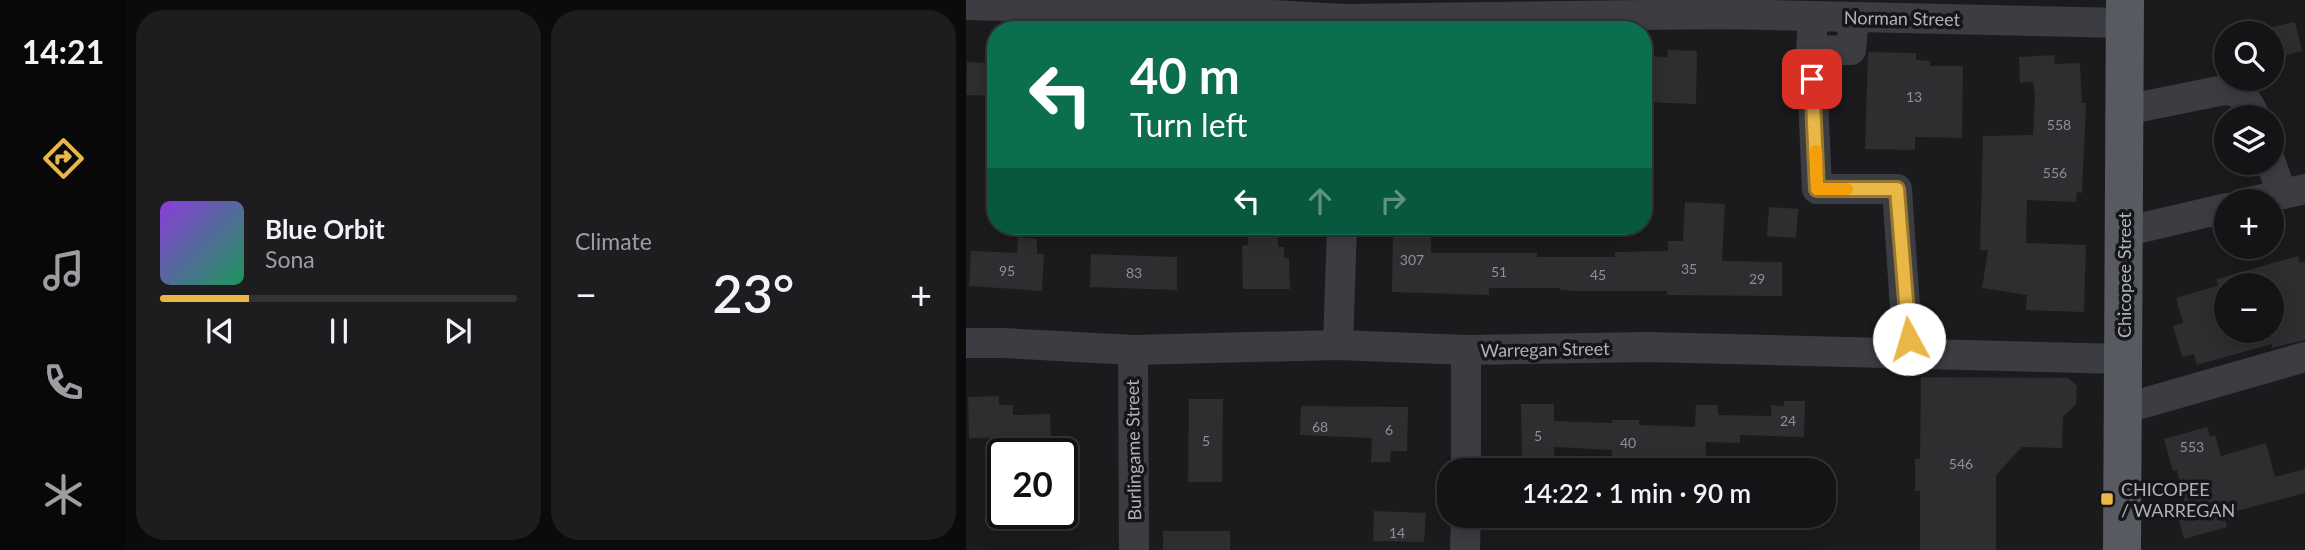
<!DOCTYPE html>
<html lang="en">
<head>
<meta charset="utf-8">
<style>
  :root { --surface:#141416; --page:#1d1d1f; --text:#f1f3f6; --muted:#9d9ea1; --line:#333335; --accent:#e8b747 }
  body { margin:0; font-family:Lato,sans-serif; background:var(--page); color:var(--text); height:100vh; display:flex; flex-direction:column; font-size:26px; white-space:nowrap }
  * { box-sizing:border-box; margin:0 }
  p { font-size:23px; color:var(--muted) }
  .icon { flex:none; width:38px; height:38px; fill:none; stroke:currentColor; stroke-width:2; stroke-linecap:round; stroke-linejoin:round }
  .map { position:relative; flex:1; overflow:hidden }
  .sheet { display:flex; flex-direction:column; gap:10px; padding:10px; background:#0b0b0c; width:840px }
  .sheet>* { flex:none }
  .guide { position:absolute; left:21px; top:21px; width:665px; height:214px; border-radius:28px; box-shadow:0 4px 18px #0003,0 0 0 2px var(--line); background:#0b6e4f; color:#fff; overflow:hidden }
  .tools { position:absolute; left:1248px; top:21px; display:grid; gap:14px }
  .tools a { display:grid; place-items:center; width:70px; height:70px; border-radius:50%; background:var(--surface); box-shadow:0 4px 18px #0003,0 0 0 2px var(--line); font-size:35px }
  .speed { position:absolute; left:21px; top:438px; display:flex; gap:14px; font-size:35px; font-weight:700; text-align:center }
  .speed>* { display:grid; place-content:center; width:91px; height:91px; border-radius:50%; background:var(--surface); box-shadow:0 4px 18px #0003,0 0 0 2px var(--line); line-height:1 }
  .speed .limit { border:4px solid #111; border-radius:10px; background:#fff; color:#111 }
  .pin { position:absolute; display:grid; place-items:center; width:60px; height:60px; color:#fff; margin:-30px; border-radius:14px; box-shadow:0 4px 10px #0006 }
  .me { position:absolute; width:77px; margin:-38px; rotate:354deg; stroke-linejoin:round; filter:drop-shadow(0 0 5px #0008) }
  .turn { display:flex; align-items:center; gap:24px; height:147px; padding:0 28px; font-size:32px }
  .turn .icon { width:91px; height:91px; stroke-width:2.5 }
  .turn b { display:block; font-size:49px; line-height:60px }
  .lanes { display:flex; align-items:center; height:66px; padding:0 28px; background:#0003; justify-content:center; gap:35px; direction:ltr }
  .lanes .off { opacity:.35 }
  .big { font-size:52px; font-weight:600; line-height:1.1 }
  .sheet .widget { flex:1; display:flex; flex-direction:column; justify-content:center; gap:10px; min-width:0; padding:0 24px; border-radius:28px; background:var(--page) }
  .song { display:flex; align-items:center; gap:21px }
  .cover { width:84px; height:84px; border-radius:10px; background:linear-gradient(135deg,hsl(270 70% 55%),hsl(150 70% 35%)) }
  .played { height:7px; border-radius:4px; background:linear-gradient(90deg,var(--accent) 25%,var(--line) 25%) }
  .keys { display:flex; justify-content:space-around; direction:ltr }
  .heat { display:flex; justify-content:space-between; align-items:center; font-size:38px; direction:ltr }
  .sheet .tiles { flex:1; display:grid; gap:10px; grid-template-columns:repeat(2,1fr) }
  .trip { position:absolute; left:471px; top:458px; width:399px; height:70px; border-radius:28px; background:var(--surface); box-shadow:0 4px 18px #0003,0 0 0 2px var(--line); font-weight:600; line-height:70px; text-align:center }
  main { display:flex; flex:1; min-height:0 }
  .tab-bar { display:flex; flex-direction:column; width:126px; justify-content:space-around; align-items:center; background:#080809; color:var(--muted) }
  .tab-bar .icon { width:49px; height:49px }
  .tab-bar .selected { color:var(--accent) }
  .tab-bar b { font-size:32px; color:var(--text) }
  .map>svg:first-child { display:block }
</style>
</head>
<body>
<main>
<nav class="tab-bar">
<b>14:21</b>
<svg class="icon selected" aria-label="directions" viewBox="0 0 24 24"><path d="M12 3l9 9-9 9-9-9zM9 14v-3h6M13 9l2 2-2 2"/></svg>
<svg class="icon" aria-label="music" viewBox="0 0 24 24"><path d="M9 18V5l10-2v13"/><circle cx="6" cy="18" r="3"/><circle cx="16" cy="16" r="3"/></svg>
<svg class="icon" aria-label="phone" viewBox="0 0 24 24"><path d="M5 4h4l2 5-3 2q2 4 5 5l2-3 5 2v4C11 20 4 13 5 4z"/></svg>
<svg class="icon" aria-label="climate" viewBox="0 0 24 24"><path d="M12 3v18M4 7l16 10M4 17L20 7"/></svg>
</nav>
<section class="sheet">
<div class="tiles">
<div class="widget">
<div class="song"><i class="cover"></i><div><b>Blue Orbit</b><p>Sona</p></div></div>
<div class="played"></div>
<div class="keys"><svg class="icon" aria-label="previous" viewBox="0 0 24 24"><path d="M18 5L8 12l10 7zM5 5v14"/></svg><svg class="icon" aria-label="pause" viewBox="0 0 24 24"><path d="M8 5v14M16 5v14"/></svg><svg class="icon" aria-label="next" viewBox="0 0 24 24"><path d="M6 5l10 7-10 7zM19 5v14"/></svg></div>
</div>
<div class="widget"><p>Climate</p>
<div class="heat"><a>−</a><b class="big">23°</b><a>+</a></div>
</div>
</div>
</section>
<div class="map">
<svg width="1339" height="550" viewBox="0 0 1339 550">
  <rect width="100%" height="100%" fill="#1b1b1d"/>
  <g fill="#2e2e31" fill-rule="evenodd">
    <polygon points="1329,22 1336,51 1313,57 1306,27"/>
    <polygon points="702,50 731,51 730,104 677,102 677,56 701,57"/>
    <polygon points="902,52 950,53 950,60 964,61 964,66 997,66 996,138 949,137 949,150 899,149"/>
    <polygon points="1088,55 1089,64 1114,63 1116,103 1120,103 1116,193 1111,192 1110,202 1061,200 1060,243 1120,245 1118,312 1060,310 1061,295 1016,288 1022,250 1014,250 1017,136 1067,135 1069,96 1067,82 1054,83 1053,57"/>
    <polygon points="1,62 30,63 30,96 0,95"/>
    <polygon points="719,202 759,204 756,261 816,262 816,296 701,295 701,291 611,291 594,290 594,288 523,288 523,295 426,292 427,226 465,226 465,253 571,253 571,257 649,257 649,252 702,251 702,241 717,241"/>
    <polygon points="803,207 832,209 830,238 801,236"/>
    <polygon points="282,226 312,226 312,247 318,247 318,258 323,258 324,289 277,289 276,246 282,245"/>
    <polygon points="52,237 71,239 71,254 78,254 76,291 3,286 5,251 51,253"/>
    <polygon points="125,254 211,257 211,290 124,287"/>
    <path d="M1332,256L1334,263L1339,262V340L1306,348V344L1231,365L1228,354L1216,357L1207,326L1217,323L1210,298L1254,285H1251V279ZM1260,285H1306V331H1260Z"/>
    <polygon points="955,377 1102,378 1111,386 1110,404 1097,417 1096,448 1056,447 1030,475 1030,550 954,550 954,491 949,491 949,459 954,459"/>
    <polygon points="33,396 33,405 47,405 47,415 84,414 85,445 61,445 60,437 3,438 2,397"/>
    <polygon points="223,399 257,399 256,482 222,482"/>
    <polygon points="818,401 839,401 838,437 774,435 774,443 740,442 739,471 720,470 720,457 677,456 666,457 666,468 646,468 646,450 588,447 589,465 556,465 555,404 588,404 588,421 646,423 646,420 673,420 673,425 729,427 730,405 752,405 752,415 805,416 805,405 818,406"/>
    <polygon points="335,406 442,407 441,451 425,451 424,462 405,462 406,438 334,435"/>
    <polygon points="1241,427 1244,437 1249,435 1255,456 1300,443 1309,477 1339,469 1339,493 1263,513 1265,519 1259,520 1261,527 1218,539 1210,509 1219,507 1211,470 1207,471 1198,439"/>
    <polygon points="408,511 460,513 458,542 407,541"/>
    <rect x="197" y="531" width="67" height="19"/>
  </g>
  <g fill="none" stroke-linecap="round" stroke-linejoin="round">
    <g stroke="#3c3d42" stroke-width="30">
      <polyline points="0,5 234,11 379,19 755,14 1159,23"/>
      <polyline points="847,16 845,51 851,189 931,189 940,323 945,354"/>
      <polyline points="845,51 885,50 888,17"/>
      <path d="M1159,110L1258,90C1276,91 1283,101 1289,117"/>
      <polyline points="1305,163 1316,194"/>
      <polyline points="1287,201 1339,189"/>
      <polyline points="1158,232 1260,208"/>
      <polyline points="0,343 37,343 167,350 372,345 500,350 682,347 1157,359"/>
      <polyline points="372,345 376,226"/>
      <polyline points="167,350 168,550"/>
      <polyline points="1157,409 1339,357"/>
      <polyline points="500,471 500,350"/>
      <polyline points="499,550 500,516"/>
    </g>
    <polyline stroke="#585a61" stroke-width="38" points="1156,550 1159,0"/>
  </g>
  <g fill="none" stroke-linecap="round" stroke-linejoin="round">
    <defs>
      <polyline id="route" points="846,79 851,189 931,189 943,339"/>
    </defs>
    <use href="#route" stroke="#97772e" stroke-width="18"/>
    <use href="#route" stroke="#e8b747" stroke-width="12"/>
    <polyline stroke="#f59e0b" stroke-width="12" points="850,151 851,189 881,189"/>
  </g>
  <rect fill="#e8b747" stroke="#161618" stroke-width="2.5" x="1134" y="492" width="14" height="14" rx="3.5"/>
  <g text-anchor="middle" dominant-baseline="central" stroke-width="7" stroke-linejoin="round" paint-order="stroke">
    <g font-size="14" fill="#8d9098">
      <text x="948" y="96">13</text>
      <text x="1093" y="124">558</text>
      <text x="1089" y="172">556</text>
      <text x="446" y="259">307</text>
      <text x="723" y="268">35</text>
      <text x="41" y="270">95</text>
      <text x="533" y="271">51</text>
      <text x="168" y="272">83</text>
      <text x="632" y="274">45</text>
      <text x="791" y="278">29</text>
      <text x="822" y="420">24</text>
      <text x="354" y="426">68</text>
      <text x="423" y="429">6</text>
      <text x="572" y="435">5</text>
      <text x="240" y="440">5</text>
      <text x="662" y="442">40</text>
      <text x="1226" y="446">553</text>
      <text x="995" y="463">546</text>
      <text x="431" y="532">14</text>
    </g>
    <g font-size="18" fill="#aeb2bc" stroke="#161618">
      <text transform="translate(936 18) rotate(1)">Norman Street</text>
      <text transform="translate(1158 275) rotate(-90)">Chicopee Street</text>
      <text transform="translate(579 349) rotate(-1)">Warregan Street</text>
      <text transform="translate(167 450) rotate(-91)">Burlingame Street</text>
    </g>
    <g font-size="18" fill="#aeb2bc" stroke="#161618" text-anchor="start">
      <text x="1155" y="489">CHICOPEE<tspan x="1155" dy="21">/ WARREGAN</tspan></text>
    </g>
  </g>
</svg>
<div class="tools">
<a><svg class="icon" aria-label="search" viewBox="0 0 24 24"><circle cx="10" cy="10" r="6"/><path d="M15 15l6 6"/></svg></a>
<a><svg class="icon" aria-label="layers" viewBox="0 0 24 24"><path d="M12 4l9 5-9 5-9-5zM3 14l9 5 9-5"/></svg></a>
<a>+</a>
<a>−</a>
</div>
<div class="speed"><div class="limit">20</div></div>
<div class="pin" style="left:846px;top:79px;background:#d93025"><svg class="icon" aria-label="arrive" viewBox="0 0 24 24"><path d="M6 21V4h12l-3 4 3 4H6"/></svg></div>
<svg class="me" style="left:943px;top:339px" viewBox="-20 -20 40 40"><circle r="19" fill="#fff"/><path d="M0-13L10 11 0 6-10 11z" fill="#e8b747"/></svg>
<div class="trip">14:22 · 1 min · 90 m</div>
<div class="guide">
<div class="turn"><svg class="icon" aria-label="left" viewBox="0 0 24 24"><path d="M17 20v-9H6M10 6l-5 5 5 5"/></svg><div><b>40 m</b>Turn left</div></div>
<div class="lanes"><svg class="icon" aria-label="left" viewBox="0 0 24 24"><path d="M17 20v-9H6M10 6l-5 5 5 5"/></svg><svg class="icon off" aria-label="ahead" viewBox="0 0 24 24"><path d="M12 20V5M6 11l6-6 6 6"/></svg><svg class="icon off" aria-label="right" viewBox="0 0 24 24"><path d="M7 20v-9h11M14 6l5 5-5 5"/></svg></div>
</div>
</div>
</main>
</body>
</html>
